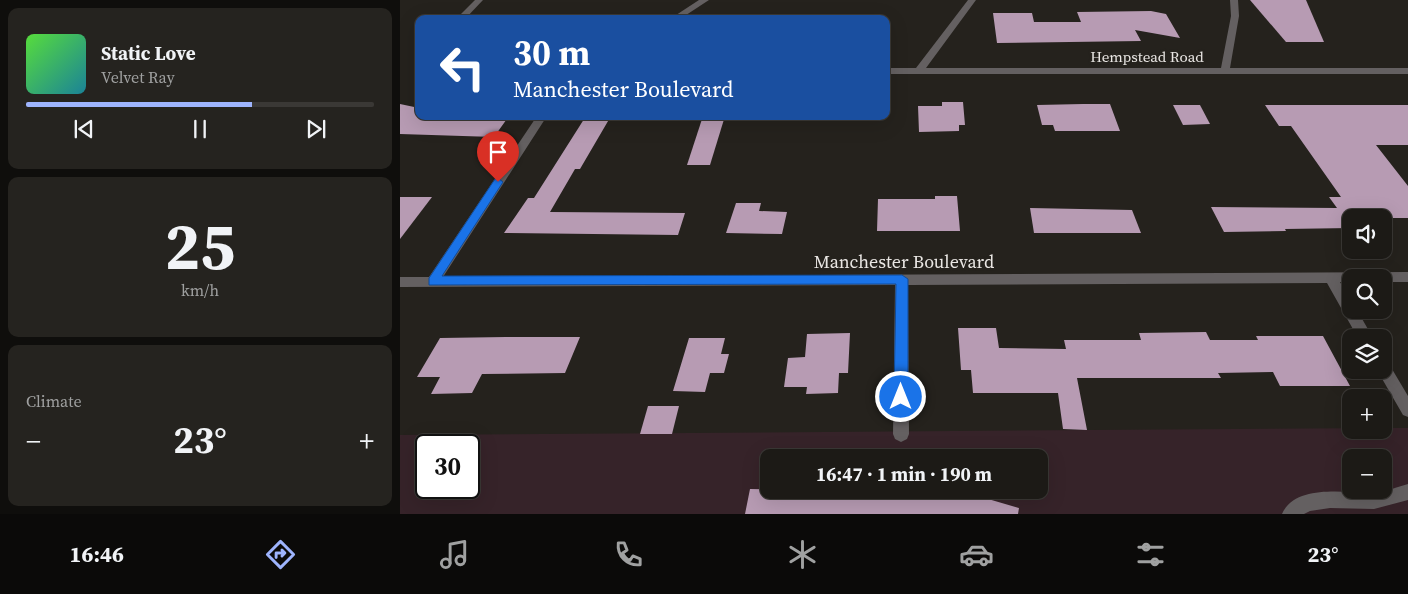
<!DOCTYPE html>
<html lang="en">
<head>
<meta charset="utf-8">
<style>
  :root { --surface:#1c1a16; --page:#25231f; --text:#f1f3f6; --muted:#a0a1a1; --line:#3a3835; --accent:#9eb4fd }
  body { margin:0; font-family:"Source Serif 4",serif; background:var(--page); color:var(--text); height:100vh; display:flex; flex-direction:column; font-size:19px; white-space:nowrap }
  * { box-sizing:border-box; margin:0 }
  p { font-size:16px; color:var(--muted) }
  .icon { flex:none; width:28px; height:28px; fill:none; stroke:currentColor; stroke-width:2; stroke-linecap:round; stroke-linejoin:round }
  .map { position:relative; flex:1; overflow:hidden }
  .sheet { display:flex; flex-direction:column; gap:8px; padding:8px; background:#0f0e0c; width:400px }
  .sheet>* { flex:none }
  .hud { position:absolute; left:15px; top:15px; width:475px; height:105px; border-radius:10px; box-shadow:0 5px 20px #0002,0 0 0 1px var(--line); background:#1a4fa0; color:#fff; overflow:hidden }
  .fabs { position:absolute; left:942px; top:209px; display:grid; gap:10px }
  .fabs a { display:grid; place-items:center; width:50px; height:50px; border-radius:10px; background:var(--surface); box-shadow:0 5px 20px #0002,0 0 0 1px var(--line); font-size:25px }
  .speed { position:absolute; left:15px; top:434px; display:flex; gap:10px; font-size:25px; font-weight:700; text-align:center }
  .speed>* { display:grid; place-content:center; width:65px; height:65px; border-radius:50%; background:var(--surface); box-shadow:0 5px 20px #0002,0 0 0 1px var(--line); line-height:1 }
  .speed .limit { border:2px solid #111; border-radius:8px; background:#fff; color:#111 }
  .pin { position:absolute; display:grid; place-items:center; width:42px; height:42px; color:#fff; margin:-51px -21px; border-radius:50% 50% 50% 0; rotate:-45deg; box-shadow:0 0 5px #0007 }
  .pin .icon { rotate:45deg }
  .me { position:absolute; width:55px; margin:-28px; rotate:0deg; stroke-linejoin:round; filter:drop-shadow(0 0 4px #0008) }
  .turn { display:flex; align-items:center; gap:18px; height:105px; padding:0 15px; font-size:22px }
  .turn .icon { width:65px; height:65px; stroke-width:2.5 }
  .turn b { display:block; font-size:35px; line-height:42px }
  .big { font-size:38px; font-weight:700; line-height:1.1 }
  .sheet .widget { flex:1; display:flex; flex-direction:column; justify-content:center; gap:8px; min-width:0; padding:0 18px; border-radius:10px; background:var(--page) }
  .sheet .dial { align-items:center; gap:0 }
  .dial b { font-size:65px; line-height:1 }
  .song { display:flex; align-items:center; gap:15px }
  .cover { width:60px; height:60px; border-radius:8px; background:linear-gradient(135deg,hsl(110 70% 55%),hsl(190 70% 35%)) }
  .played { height:5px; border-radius:2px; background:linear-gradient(90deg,var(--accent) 65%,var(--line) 65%) }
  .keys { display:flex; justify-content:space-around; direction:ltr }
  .heat { display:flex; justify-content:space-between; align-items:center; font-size:28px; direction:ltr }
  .trip { position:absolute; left:360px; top:449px; width:288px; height:50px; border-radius:10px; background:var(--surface); box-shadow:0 5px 20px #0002,0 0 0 1px var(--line); font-weight:700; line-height:50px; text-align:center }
  .tabs { display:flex; height:80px; justify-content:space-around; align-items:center; background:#0b0a09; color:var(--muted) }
  .tabs .icon { width:35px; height:35px }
  .tabs .active { color:var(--accent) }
  .tabs b { font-size:22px; color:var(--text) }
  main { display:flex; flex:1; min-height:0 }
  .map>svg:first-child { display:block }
</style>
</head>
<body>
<main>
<section class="sheet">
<div class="widget">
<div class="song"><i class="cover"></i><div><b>Static Love</b><p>Velvet Ray</p></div></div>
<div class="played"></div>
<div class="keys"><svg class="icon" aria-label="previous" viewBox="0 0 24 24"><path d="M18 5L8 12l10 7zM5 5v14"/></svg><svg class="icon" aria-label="pause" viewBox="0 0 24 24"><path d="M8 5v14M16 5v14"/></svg><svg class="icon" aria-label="next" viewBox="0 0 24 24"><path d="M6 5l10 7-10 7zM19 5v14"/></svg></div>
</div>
<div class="widget dial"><b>25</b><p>km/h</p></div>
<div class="widget"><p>Climate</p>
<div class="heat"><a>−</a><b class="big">23°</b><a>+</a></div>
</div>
</section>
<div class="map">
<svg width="1008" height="514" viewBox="0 0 1008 514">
  <rect width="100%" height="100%" fill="#25221d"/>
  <path fill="#362329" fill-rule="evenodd" d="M984,428H1008V514H0V435ZM26,445H69V488H26ZM369,458H639V490H369ZM951,458H984V490H951Z"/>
  <g fill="#b79bb3">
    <polygon points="850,0 906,0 924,42 886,42"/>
    <polygon points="751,11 766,14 780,38 735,30 741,41 597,43 593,13 632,13 634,22 681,22 677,12"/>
    <polygon points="542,102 563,102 565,125 559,125 559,131 519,132 518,106 542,106"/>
    <polygon points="0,104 19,108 19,116 50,116 68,121 72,116 109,116 94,137 0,134"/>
    <polygon points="683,104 710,104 720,131 655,131 653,125 642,125 637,105"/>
    <polygon points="773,105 800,105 810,124 783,125"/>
    <polygon points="865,105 1008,105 1008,145 976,145 1008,186 1008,218 951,218 951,228 885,229 886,231 824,232 811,207 937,208 929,197 941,197 891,126 879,126"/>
    <polygon points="186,116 211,116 180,169 175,169 150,212 285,213 278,235 104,233 128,198 134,198"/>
    <polygon points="303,116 325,116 310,165 287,165"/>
    <polygon points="535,196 557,196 560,231 477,231 478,199 535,199"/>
    <polygon points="0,197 32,197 0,239"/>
    <polygon points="336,203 361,203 359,211 387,212 382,234 326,233"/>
    <polygon points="630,208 732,210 741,233 634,233"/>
    <polygon points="558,328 596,328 599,348 666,349 664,340 741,340 739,333 806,332 810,340 858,340 856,336 923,336 950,386 880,386 873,372 818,373 821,378 677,378 687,430 663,429 658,393 573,393 571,370 561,370"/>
    <polygon points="450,333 448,373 439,373 438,393 406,394 407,387 384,387 388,358 405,357 407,334"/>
    <polygon points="106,337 180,337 165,373 82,374 72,393 31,394 40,377 17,377 40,338"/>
    <polygon points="289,338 325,338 321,354 329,354 324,373 310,373 305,392 273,391"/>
    <polygon points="248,406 279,406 272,434 240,434"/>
    <polygon points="350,489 536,492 542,496 571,494 619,508 618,514 345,514"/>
  </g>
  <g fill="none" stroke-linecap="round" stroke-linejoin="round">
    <g fill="#646061" fill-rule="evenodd">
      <polygon points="75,0 83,0 65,19 56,19"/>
      <polygon points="299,0 309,0 280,19 270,19"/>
      <polygon points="568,0 576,0 526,68 821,68 831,16 830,0 838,0 839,16 830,68 1008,68 1008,74 486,74 486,68 516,68"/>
      <polygon points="137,116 147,116 43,277 1008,272 1008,282 984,282 984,278 951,278 951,282 940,282 951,301 951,310 957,310 973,338 958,338 927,283 508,285 509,434 507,439 501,442 495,439 493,434 495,285 0,287 0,277 29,277"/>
      <polygon points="984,363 989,364 1008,396 1008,417 1003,415 977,370 984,370"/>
      <path d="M1008,484V500L974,509L930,508L910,511L904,514H882C896,482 948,494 974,492C986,492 997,487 1008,484Z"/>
    </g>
  </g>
  <polygon fill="#1a73e8" stroke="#114b97" points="98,178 103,182 42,276 502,275 508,279 508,397 506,401 501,403 496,401 494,397 496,284 29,285 29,278 95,179"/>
  <g text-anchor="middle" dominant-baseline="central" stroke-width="5" stroke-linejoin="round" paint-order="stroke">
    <g font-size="15" fill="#eae7e4" stroke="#25221d">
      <text x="747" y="56">Hempstead Road</text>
    </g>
    <g font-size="18" fill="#eae7e4" stroke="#25221d">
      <text x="504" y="261">Manchester Boulevard</text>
    </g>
  </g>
</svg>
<div class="fabs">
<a><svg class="icon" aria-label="sound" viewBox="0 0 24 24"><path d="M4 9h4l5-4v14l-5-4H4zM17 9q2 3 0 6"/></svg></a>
<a><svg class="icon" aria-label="search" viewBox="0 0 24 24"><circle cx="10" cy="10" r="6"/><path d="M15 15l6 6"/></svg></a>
<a><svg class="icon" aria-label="layers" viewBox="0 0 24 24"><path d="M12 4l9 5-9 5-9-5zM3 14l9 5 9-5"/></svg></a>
<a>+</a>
<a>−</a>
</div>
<div class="speed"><div class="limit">30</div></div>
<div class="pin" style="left:98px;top:182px;background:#d93025"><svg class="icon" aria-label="arrive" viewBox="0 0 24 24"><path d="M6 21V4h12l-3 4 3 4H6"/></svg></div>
<svg class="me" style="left:501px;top:397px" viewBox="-20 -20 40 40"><circle r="17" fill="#1a73e8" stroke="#fff" stroke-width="3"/><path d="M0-11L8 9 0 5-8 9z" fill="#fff"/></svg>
<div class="trip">16:47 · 1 min · 190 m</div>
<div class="hud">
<div class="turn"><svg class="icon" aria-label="left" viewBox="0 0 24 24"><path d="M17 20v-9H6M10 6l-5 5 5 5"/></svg><div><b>30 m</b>Manchester Boulevard</div></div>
</div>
</div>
</main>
<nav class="tabs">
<b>16:46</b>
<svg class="icon active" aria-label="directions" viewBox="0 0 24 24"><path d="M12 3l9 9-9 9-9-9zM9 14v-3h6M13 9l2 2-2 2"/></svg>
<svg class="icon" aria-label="music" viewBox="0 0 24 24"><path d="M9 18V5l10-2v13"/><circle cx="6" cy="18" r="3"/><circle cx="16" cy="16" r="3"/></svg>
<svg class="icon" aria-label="phone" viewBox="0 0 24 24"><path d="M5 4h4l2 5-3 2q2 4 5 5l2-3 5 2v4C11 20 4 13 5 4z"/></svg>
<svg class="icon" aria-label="climate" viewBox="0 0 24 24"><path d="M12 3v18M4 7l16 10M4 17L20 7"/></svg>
<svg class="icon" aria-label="car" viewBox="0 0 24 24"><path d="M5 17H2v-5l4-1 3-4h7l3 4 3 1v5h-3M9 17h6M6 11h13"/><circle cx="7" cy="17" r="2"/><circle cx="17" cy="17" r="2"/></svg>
<svg class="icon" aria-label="filters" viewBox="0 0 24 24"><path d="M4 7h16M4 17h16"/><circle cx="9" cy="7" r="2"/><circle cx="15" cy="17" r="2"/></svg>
<b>23°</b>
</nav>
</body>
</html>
